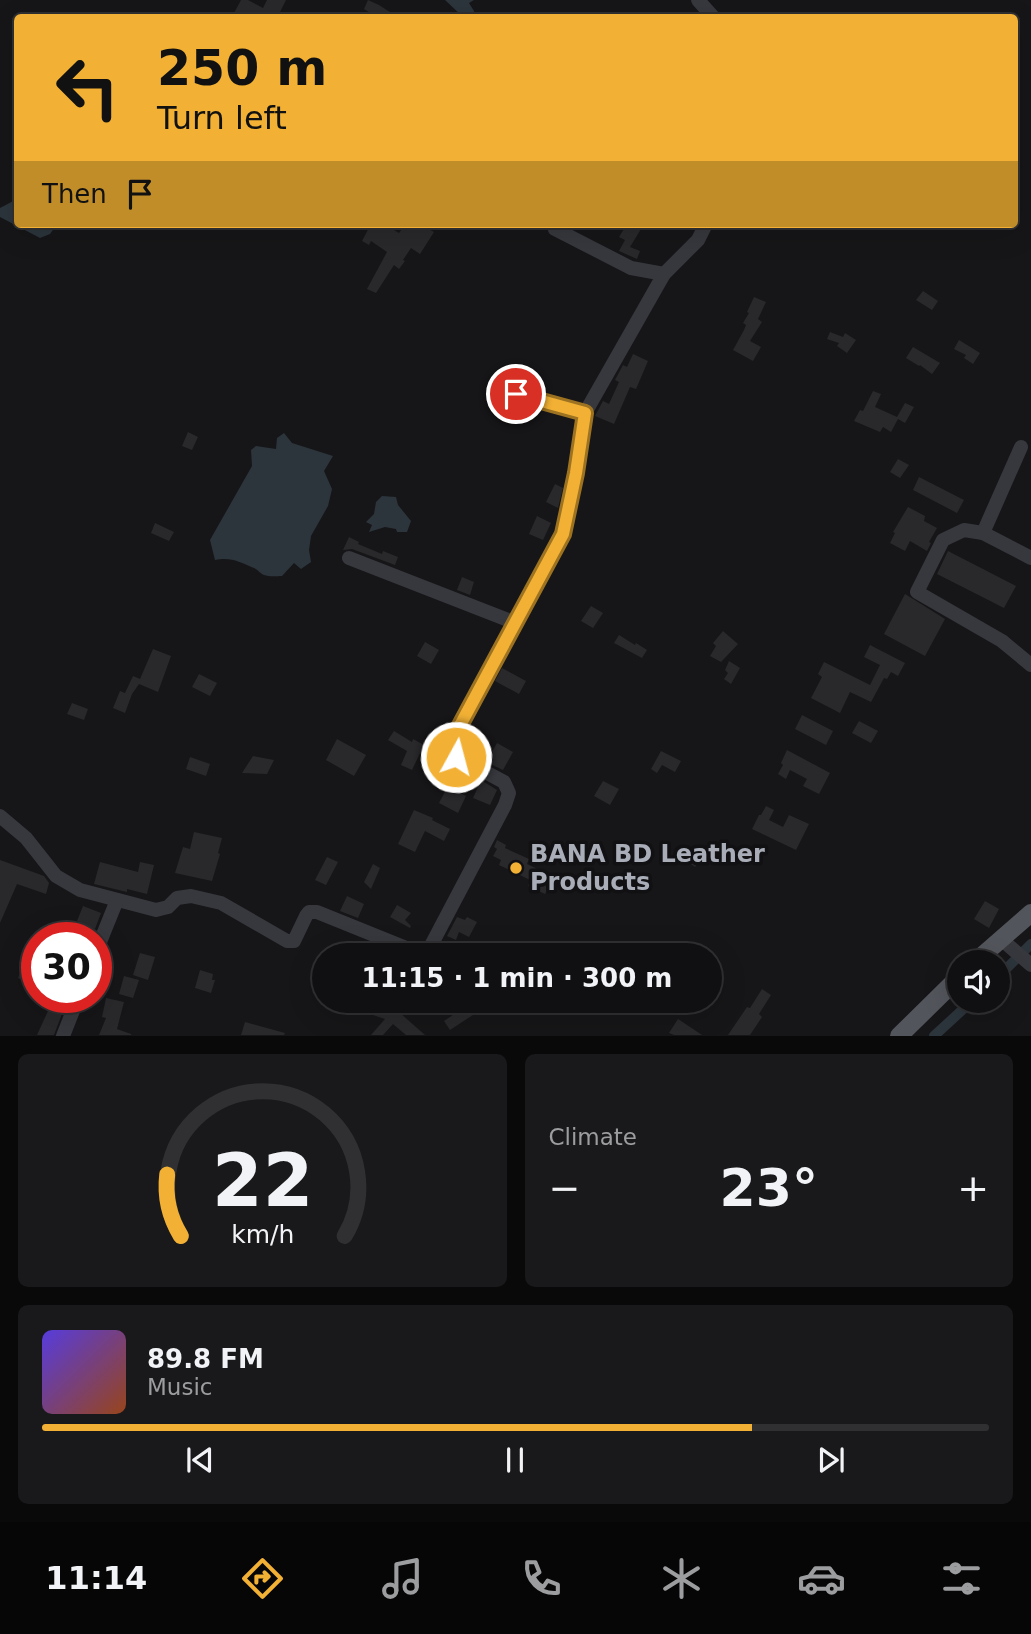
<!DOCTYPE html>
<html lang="en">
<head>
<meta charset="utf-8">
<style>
  :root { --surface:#101012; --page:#19191b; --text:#f1f3f6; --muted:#9c9d9f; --line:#303032; --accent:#f2b134 }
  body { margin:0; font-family:"DejaVu Sans",sans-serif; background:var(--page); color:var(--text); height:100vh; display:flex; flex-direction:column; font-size:26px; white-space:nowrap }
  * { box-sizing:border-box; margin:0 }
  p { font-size:23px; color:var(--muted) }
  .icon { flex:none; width:38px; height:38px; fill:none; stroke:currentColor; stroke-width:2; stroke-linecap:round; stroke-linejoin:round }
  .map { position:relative; height:1036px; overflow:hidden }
  .sheet { display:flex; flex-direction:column; gap:18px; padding:18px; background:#09090a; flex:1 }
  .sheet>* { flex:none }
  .hud { position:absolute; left:14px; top:14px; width:1004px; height:214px; border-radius:7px; box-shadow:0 7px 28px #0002,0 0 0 2px var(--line); background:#f2b134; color:#111; overflow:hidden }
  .controls { position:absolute; left:947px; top:950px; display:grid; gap:14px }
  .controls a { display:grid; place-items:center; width:63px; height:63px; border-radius:50%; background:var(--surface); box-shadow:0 7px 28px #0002,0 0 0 2px var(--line); font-size:35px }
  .speed { position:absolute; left:21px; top:922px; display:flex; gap:14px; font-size:35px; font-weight:700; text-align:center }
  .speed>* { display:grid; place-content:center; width:91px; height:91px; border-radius:50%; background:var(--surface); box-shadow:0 7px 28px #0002,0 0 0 2px var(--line); line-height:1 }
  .speed .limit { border:10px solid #d22; background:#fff; color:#111 }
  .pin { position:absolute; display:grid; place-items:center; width:60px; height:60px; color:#fff; margin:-30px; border:4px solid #fff; border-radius:50%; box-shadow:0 2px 7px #0007 }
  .me { position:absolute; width:77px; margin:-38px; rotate:7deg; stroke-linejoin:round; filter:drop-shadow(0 0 5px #0008) }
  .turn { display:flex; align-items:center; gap:24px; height:147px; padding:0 28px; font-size:32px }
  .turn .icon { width:91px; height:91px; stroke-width:2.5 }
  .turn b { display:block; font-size:49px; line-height:60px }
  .then { display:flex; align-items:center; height:66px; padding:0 28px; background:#0003; gap:14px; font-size:26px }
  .big { font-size:52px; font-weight:800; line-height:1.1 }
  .sheet .tile { flex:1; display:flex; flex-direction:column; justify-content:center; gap:10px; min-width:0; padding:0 24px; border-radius:10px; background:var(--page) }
  .sheet .dial { align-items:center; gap:0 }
  .dial svg { height:182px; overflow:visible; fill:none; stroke:var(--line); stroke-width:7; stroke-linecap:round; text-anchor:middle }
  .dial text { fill:var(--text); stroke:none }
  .song { display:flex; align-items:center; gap:21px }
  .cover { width:84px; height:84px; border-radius:10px; background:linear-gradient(135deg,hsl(250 70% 55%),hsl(20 70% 35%)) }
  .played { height:7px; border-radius:4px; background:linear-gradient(90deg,var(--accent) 75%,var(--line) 75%) }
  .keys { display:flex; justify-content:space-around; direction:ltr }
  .heat { display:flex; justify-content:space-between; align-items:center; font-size:38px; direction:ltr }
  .sheet .tiles { flex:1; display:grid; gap:18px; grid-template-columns:1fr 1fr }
  .tile:last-child { grid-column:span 2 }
  .trip { position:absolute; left:312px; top:943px; width:410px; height:70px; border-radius:35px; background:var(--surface); box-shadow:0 7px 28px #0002,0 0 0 2px var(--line); font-weight:800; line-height:70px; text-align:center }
  .dock { display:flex; height:112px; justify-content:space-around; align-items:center; background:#060607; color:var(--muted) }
  .dock .icon { width:49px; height:49px }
  .dock .selected { color:var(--accent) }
  .dock b { font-size:32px; color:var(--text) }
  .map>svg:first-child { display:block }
</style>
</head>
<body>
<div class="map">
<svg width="1031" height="1036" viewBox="0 0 1031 1036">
  <rect width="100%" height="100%" fill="#161618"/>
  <g fill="#2c353c">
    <polygon points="445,0 474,0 469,3 474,11 473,17 463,17"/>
    <polygon points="17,199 18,224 57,224 50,234 40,238 0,217 0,208"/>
    <path d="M284,433L292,443L333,456L324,471L332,489L328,506L311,536L309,550L311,562L301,569L294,563L282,576C277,576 269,577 264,575C261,574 258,570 254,568C239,562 232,557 215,560L210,540L252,466L251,450L256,446L276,449L277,438Z"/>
    <polygon points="382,496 396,497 398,505 411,521 407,532 397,532 396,529 385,527 369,532 372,525 366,522 374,514 376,502"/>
  </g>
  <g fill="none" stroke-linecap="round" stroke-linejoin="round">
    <g stroke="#2c353c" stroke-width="10">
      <polyline points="998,977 1031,944"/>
      <polyline points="934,1036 972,1001"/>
    </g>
  </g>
  <g fill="#29292c">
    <polygon points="241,0 248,0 263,8 267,0 286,0 277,18 243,18 234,13"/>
    <polygon points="368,0 379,5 399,18 378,18 364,9"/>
    <polygon points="371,224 379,228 382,224 384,224 399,233 406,224 414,224 420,228 422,225 434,232 420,254 411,248 403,260 405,261 399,269 394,265 376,293 367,289 387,252 371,241 369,245 362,241"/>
    <polygon points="627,224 633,224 641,229 630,247 640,251 637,259 619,251 625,240 619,237"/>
    <polygon points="923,291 938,301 932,310 916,300"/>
    <polygon points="754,297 766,302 758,319 762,322 750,341 761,347 753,361 733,350 744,330 746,325 743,323 749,313 747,312"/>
    <polygon points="830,332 843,337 845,333 856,340 847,353 837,346 839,343 827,339"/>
    <polygon points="959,340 980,353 973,364 964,358 966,355 954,349"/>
    <polygon points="913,347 940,363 932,374 920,365 919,366 906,358"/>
    <polygon points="633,354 648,361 636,389 630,387 614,424 595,416 603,401 609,404 619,382 615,380 623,365 627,367"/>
    <polygon points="873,391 881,394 875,407 897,417 905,403 914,407 905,423 898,419 891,432 883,427 880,432 854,421 860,410 863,411"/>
    <polygon points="188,432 198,437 192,450 182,446"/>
    <polygon points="898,459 909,465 900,478 890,472"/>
    <polygon points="919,477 964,500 957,513 913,490"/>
    <polygon points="555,484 563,488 558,508 546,502"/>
    <polygon points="908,507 925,516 924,521 937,528 929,542 931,543 927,551 910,541 905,551 890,543 895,533 893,532"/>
    <polygon points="537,516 551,523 543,540 529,534"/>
    <polygon points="155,523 174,532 169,541 151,533"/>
    <polygon points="349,537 359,542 358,544 382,554 383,551 398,557 395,565 352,549 343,550"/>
    <polygon points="948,551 1016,586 1004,608 937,574"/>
    <polygon points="462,577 474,582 470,595 457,590"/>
    <polygon points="905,594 945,619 925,656 884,634"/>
    <polygon points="591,606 603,613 593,628 581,621"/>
    <polygon points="723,631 738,644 721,662 710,656 716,646 713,643"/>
    <polygon points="619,635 635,645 636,643 647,650 642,658 614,643"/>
    <polygon points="425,642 439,650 431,664 417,656"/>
    <polygon points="870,645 905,663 898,676 891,672 887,679 884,678 871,702 850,692 840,713 811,698 822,677 818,674 824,662 870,685 880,665 864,657"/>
    <polygon points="153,649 171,656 158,692 139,684 132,694 125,713 113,708 120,691 125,693 133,676 140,679"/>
    <polygon points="729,661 740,668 731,684 724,679 728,673 725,670"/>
    <polygon points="502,668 526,681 519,694 495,681"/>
    <polygon points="199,674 217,683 210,696 192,687"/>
    <polygon points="72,703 88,709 84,720 67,714"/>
    <polygon points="802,715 833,731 826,745 795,729"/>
    <polygon points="859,721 878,731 871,743 852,733"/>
    <polygon points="394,731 412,742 413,739 424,745 412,770 401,765 407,751 388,740"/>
    <polygon points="337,739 366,755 354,776 326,760"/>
    <polygon points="497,743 513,752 503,770 486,762"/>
    <polygon points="787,750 830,773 819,794 803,786 807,779 790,770 786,779 778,774 783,765 781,763"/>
    <polygon points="661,751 681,761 675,772 662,765 657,773 651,769"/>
    <polygon points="253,756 274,760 267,774 242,773"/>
    <polygon points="190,757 210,764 206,776 186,769"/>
    <polygon points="481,780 497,790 490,805 473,798"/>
    <polygon points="603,781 619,789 610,805 594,796"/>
    <polygon points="448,786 466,796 458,813 439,803"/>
    <polygon points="766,806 774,810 769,820 783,827 789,815 809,824 796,850 752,829 759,815 761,815"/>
    <polygon points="414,810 433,818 432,820 450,829 444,841 425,831 415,852 398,844"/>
    <polygon points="194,832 222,838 218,853 220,854 212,881 175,873 183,847 190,849"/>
    <polygon points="497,840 506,845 505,848 529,859 527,864 554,877 545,894 528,886 530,880 499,865 501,860 493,856 497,849 494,847"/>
    <polygon points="693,847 704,855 695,867 684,859"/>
    <polygon points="327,857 338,862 326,885 315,880"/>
    <polygon points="0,860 44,876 49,883 46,894 17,884 0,923"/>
    <polygon points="100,862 138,872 140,862 154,865 147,894 127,889 127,892 94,884"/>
    <polygon points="373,864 380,868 371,889 364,882"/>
    <polygon points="347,896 364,904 358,918 340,911"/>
    <polygon points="985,901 999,909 989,928 974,919"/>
    <polygon points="397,905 411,913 405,920 411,926 410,928 390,917"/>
    <polygon points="83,906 101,913 95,929 77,921"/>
    <polygon points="457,917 465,920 467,917 477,922 469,937 459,932 456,940 447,936"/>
    <polygon points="29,951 37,954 37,986 18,978"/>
    <polygon points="140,953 155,957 148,980 133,975"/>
    <polygon points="200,970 213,974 212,980 215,980 211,993 195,988"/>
    <polygon points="124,976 139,980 133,998 119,994"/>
    <polygon points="762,989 771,995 759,1014 762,1017 750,1035 728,1035 747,1007 750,1008"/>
    <polygon points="54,998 68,998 54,1035 37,1035"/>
    <polygon points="106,998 124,1002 117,1029 131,1034 131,1035 99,1035 106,1018 102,1017"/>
    <polygon points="391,1001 411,1001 400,1013 425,1035 406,1035 393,1024 383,1035 371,1035 385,1019 358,1010 361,1003 386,1011"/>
    <polygon points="469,1004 476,1013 450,1030 444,1021"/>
    <polygon points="678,1019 702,1035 674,1035 669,1033"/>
    <polygon points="245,1022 285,1033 284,1035 241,1035"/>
  </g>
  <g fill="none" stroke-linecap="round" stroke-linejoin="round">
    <g stroke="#37383d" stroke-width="14">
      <polyline points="698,0 714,18"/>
      <polyline points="556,224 555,229 631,268 664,274"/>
      <polyline points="516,394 585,413"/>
      <polyline points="1021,447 983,533 1031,558"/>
      <polyline points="983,533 964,530 943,540 917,592 1002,641 1031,665"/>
      <polyline points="349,558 516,623"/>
      <polyline points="0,816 26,838 56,876 80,890 156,910 168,907 177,898 191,896 221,903 287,941 294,941 306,916 309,912 317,912 426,956"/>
      <polyline points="1001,939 1031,965"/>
      <polyline points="96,952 117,900"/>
      <polyline points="426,955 505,805 509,793 504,782 452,754 450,744 563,534 576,473 585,413 664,274 698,240 706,224"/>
      <polyline points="63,1036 78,998"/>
    </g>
    <g stroke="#53555c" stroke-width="18">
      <polyline points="975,962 1031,913"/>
      <polyline points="899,1036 959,977"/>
    </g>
  </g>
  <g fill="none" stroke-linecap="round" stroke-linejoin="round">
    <defs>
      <polyline id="route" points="456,757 452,754 450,744 563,534 576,473 585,413 516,394"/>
    </defs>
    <use href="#route" stroke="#9d7322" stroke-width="18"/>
    <use href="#route" stroke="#f2b134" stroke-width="12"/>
  </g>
  <circle fill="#f2b134" stroke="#111113" stroke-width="2.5" cx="516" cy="868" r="7"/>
  <g text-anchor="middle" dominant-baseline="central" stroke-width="7" stroke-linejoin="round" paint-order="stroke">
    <g font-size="24" font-weight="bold" fill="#a8adb8" stroke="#111113" text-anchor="start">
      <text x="530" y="854">BANA BD Leather<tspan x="530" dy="28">Products</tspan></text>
    </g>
  </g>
</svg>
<div class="controls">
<a><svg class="icon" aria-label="sound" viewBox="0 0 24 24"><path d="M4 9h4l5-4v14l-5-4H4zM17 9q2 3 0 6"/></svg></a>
</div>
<div class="speed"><div class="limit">30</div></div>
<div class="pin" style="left:516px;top:394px;background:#d93025"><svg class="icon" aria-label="arrive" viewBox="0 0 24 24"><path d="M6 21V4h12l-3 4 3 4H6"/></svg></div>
<svg class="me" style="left:456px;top:757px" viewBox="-20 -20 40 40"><circle r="17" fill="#f2b134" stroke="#fff" stroke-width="3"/><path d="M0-11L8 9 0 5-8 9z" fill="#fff"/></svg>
<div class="trip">11:15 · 1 min · 300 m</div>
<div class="hud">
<div class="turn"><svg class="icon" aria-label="left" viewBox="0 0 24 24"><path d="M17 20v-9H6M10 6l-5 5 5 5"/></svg><div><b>250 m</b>Turn left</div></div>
<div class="then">Then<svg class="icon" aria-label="arrive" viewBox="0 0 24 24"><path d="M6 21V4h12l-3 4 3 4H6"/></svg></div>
</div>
</div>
<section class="sheet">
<div class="tiles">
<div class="tile dial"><svg viewBox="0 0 100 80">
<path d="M14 69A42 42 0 1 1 86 69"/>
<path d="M14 69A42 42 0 0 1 8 42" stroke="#f2b134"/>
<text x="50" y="56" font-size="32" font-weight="700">22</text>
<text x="50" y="72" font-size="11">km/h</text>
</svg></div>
<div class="tile"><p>Climate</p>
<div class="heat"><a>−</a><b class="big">23°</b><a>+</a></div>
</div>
<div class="tile">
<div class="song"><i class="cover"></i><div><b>89.8 FM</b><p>Music</p></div></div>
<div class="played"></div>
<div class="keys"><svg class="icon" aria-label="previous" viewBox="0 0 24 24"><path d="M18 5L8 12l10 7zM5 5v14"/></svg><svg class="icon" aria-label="pause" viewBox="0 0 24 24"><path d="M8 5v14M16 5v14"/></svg><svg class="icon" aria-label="next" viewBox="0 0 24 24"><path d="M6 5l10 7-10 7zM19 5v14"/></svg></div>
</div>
</div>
</section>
<nav class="dock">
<b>11:14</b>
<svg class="icon selected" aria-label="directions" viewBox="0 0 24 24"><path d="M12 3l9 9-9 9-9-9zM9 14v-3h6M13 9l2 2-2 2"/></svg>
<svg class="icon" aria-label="music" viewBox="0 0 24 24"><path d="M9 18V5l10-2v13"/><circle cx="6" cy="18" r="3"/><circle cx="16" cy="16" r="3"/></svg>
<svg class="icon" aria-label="phone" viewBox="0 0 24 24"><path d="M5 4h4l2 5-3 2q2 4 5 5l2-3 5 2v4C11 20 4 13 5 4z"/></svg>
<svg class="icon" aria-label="climate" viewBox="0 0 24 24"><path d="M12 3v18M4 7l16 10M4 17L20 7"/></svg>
<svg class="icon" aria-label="car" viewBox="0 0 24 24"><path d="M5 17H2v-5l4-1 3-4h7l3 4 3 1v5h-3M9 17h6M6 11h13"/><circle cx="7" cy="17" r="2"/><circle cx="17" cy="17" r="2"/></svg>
<svg class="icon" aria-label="filters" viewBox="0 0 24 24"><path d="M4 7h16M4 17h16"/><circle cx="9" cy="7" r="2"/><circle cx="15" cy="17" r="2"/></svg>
</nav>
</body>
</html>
